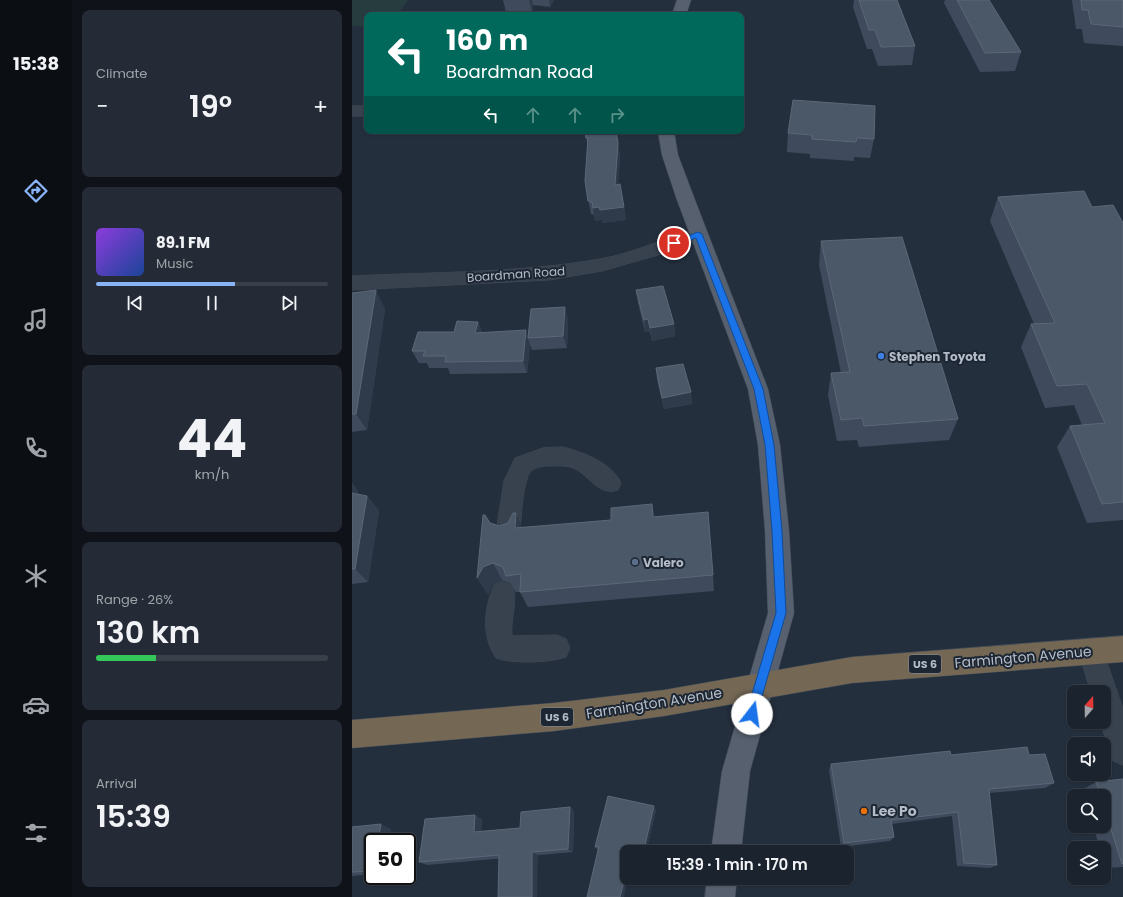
<!DOCTYPE html>
<html lang="en">
<head>
<meta charset="utf-8">
<style>
  :root { --surface:#1b232e; --page:#242b36; --text:#f1f3f6; --muted:#a0a4aa; --line:#39404a; --accent:#8ab4f8 }
  body { margin:0; font-family:Poppins,sans-serif; background:var(--page); color:var(--text); height:100vh; display:flex; flex-direction:column; font-size:15px; white-space:nowrap }
  * { box-sizing:border-box; margin:0 }
  p { font-size:13px; color:var(--muted) }
  .icon { flex:none; width:22px; height:22px; fill:none; stroke:currentColor; stroke-width:2; stroke-linecap:round; stroke-linejoin:round }
  .map { position:relative; flex:1; overflow:hidden }
  .panel { display:flex; flex-direction:column; gap:10px; padding:10px; background:#0f1319; width:280px }
  .panel>* { flex:none }
  .top-card { position:absolute; left:12px; top:12px; width:380px; height:122px; border-radius:8px; box-shadow:0 1px 3px #0004,0 0 0 1px var(--line); background:#00695c; color:#fff; overflow:hidden }
  .needle { width:26px; rotate:20deg }
  .buttons { position:absolute; left:715px; top:685px; display:grid; gap:8px }
  .buttons a { display:grid; place-items:center; width:44px; height:44px; border-radius:8px; background:var(--surface); box-shadow:0 1px 3px #0004,0 0 0 1px var(--line); font-size:20px }
  .speed { position:absolute; left:12px; top:833px; display:flex; gap:8px; font-size:20px; font-weight:700; text-align:center }
  .speed>* { display:grid; place-content:center; width:52px; height:52px; border-radius:50%; background:var(--surface); box-shadow:0 1px 3px #0004,0 0 0 1px var(--line); line-height:1 }
  .speed .limit { border:2px solid #111; border-radius:6px; background:#fff; color:#111 }
  .pin { position:absolute; display:grid; place-items:center; width:34px; height:34px; color:#fff; margin:-17px; border:2px solid #fff; border-radius:50%; box-shadow:0 1px 4px #0007 }
  .me { position:absolute; width:44px; margin:-22px; rotate:15deg; stroke-linejoin:round; filter:drop-shadow(0 0 3px #0008) }
  .turn { display:flex; align-items:center; gap:14px; height:84px; padding:0 16px; font-size:18px }
  .turn .icon { width:52px; height:52px; stroke-width:2.5 }
  .turn b { display:block; font-size:28px; line-height:34px }
  .lanes { display:flex; align-items:center; height:38px; padding:0 16px; background:#0003; justify-content:center; gap:20px; direction:ltr }
  .lanes .off { opacity:.35 }
  .big { font-size:30px; font-weight:600; line-height:1.1 }
  .panel .widget { flex:1; display:flex; flex-direction:column; justify-content:center; gap:6px; min-width:0; padding:0 14px; border-radius:8px; background:var(--page) }
  .panel .dial { align-items:center; gap:0 }
  .dial b { font-size:52px; line-height:1 }
  .song { display:flex; align-items:center; gap:12px }
  .cover { width:48px; height:48px; border-radius:6px; background:linear-gradient(135deg,hsl(270 70% 55%),hsl(220 70% 35%)) }
  .played { height:4px; border-radius:2px; background:linear-gradient(90deg,var(--accent) 60%,var(--line) 60%) }
  .keys { display:flex; justify-content:space-around; direction:ltr }
  .heat { display:flex; justify-content:space-between; align-items:center; font-size:22px; direction:ltr }
  .charge { height:6px; border-radius:3px; background:linear-gradient(90deg,#34c759 26%,var(--line) 0) }
  .trip { position:absolute; left:268px; top:845px; width:234px; height:40px; border-radius:8px; background:var(--surface); box-shadow:0 1px 3px #0004,0 0 0 1px var(--line); font-weight:600; line-height:40px; text-align:center }
  main { display:flex; flex:1; min-height:0 }
  .tabs { display:flex; flex-direction:column; width:72px; justify-content:space-around; align-items:center; background:#0b0e12; color:var(--muted) }
  .tabs .icon { width:28px; height:28px }
  .tabs .on { color:var(--accent) }
  .tabs b { font-size:18px; color:var(--text) }
  .map>svg:first-child { display:block }
</style>
</head>
<body>
<main>
<nav class="tabs">
<b>15:38</b>
<svg class="icon on" aria-label="directions" viewBox="0 0 24 24"><path d="M12 3l9 9-9 9-9-9zM9 14v-3h6M13 9l2 2-2 2"/></svg>
<svg class="icon" aria-label="music" viewBox="0 0 24 24"><path d="M9 18V5l10-2v13"/><circle cx="6" cy="18" r="3"/><circle cx="16" cy="16" r="3"/></svg>
<svg class="icon" aria-label="phone" viewBox="0 0 24 24"><path d="M5 4h4l2 5-3 2q2 4 5 5l2-3 5 2v4C11 20 4 13 5 4z"/></svg>
<svg class="icon" aria-label="climate" viewBox="0 0 24 24"><path d="M12 3v18M4 7l16 10M4 17L20 7"/></svg>
<svg class="icon" aria-label="car" viewBox="0 0 24 24"><path d="M5 17H2v-5l4-1 3-4h7l3 4 3 1v5h-3M9 17h6M6 11h13"/><circle cx="7" cy="17" r="2"/><circle cx="17" cy="17" r="2"/></svg>
<svg class="icon" aria-label="filters" viewBox="0 0 24 24"><path d="M4 7h16M4 17h16"/><circle cx="9" cy="7" r="2"/><circle cx="15" cy="17" r="2"/></svg>
</nav>
<section class="panel">
<div class="widget"><p>Climate</p>
<div class="heat"><a>−</a><b class="big">19°</b><a>+</a></div>
</div>
<div class="widget">
<div class="song"><i class="cover"></i><div><b>89.1 FM</b><p>Music</p></div></div>
<div class="played"></div>
<div class="keys"><svg class="icon" aria-label="previous" viewBox="0 0 24 24"><path d="M18 5L8 12l10 7zM5 5v14"/></svg><svg class="icon" aria-label="pause" viewBox="0 0 24 24"><path d="M8 5v14M16 5v14"/></svg><svg class="icon" aria-label="next" viewBox="0 0 24 24"><path d="M6 5l10 7-10 7zM19 5v14"/></svg></div>
</div>
<div class="widget dial"><b>44</b><p>km/h</p></div>
<div class="widget"><p>Range · 26%</p><b class="big">130 km</b><div class="charge"></div></div>
<div class="widget"><p>Arrival</p><b class="big">15:39</b></div>
</section>
<div class="map">
<svg width="771" height="897" viewBox="0 0 771 897">
  <rect width="100%" height="100%" fill="#242f3e"/>
  <polygon fill="#263c3f" points="0,0 56,0 45,15 15,15 15,27 0,26"/>
  <g fill="none" stroke-linecap="round" stroke-linejoin="round">
    <defs>
      <g id="minor">
        <rect x="0" y="106" width="15" height="10"/>
        <path d="M347,228L353,230L356,234L353,238L313,253L250,271L197,280L0,290V276C82,272 168,273 248,259C283,253 314,237 347,228Z"/>
        <path d="M211,447C231,452 260,463 269,483L266,490C246,497 238,475 221,468C213,465 205,466 197,466C191,466 184,467 179,471C171,480 169,519 168,532L164,539L156,542L148,539L144,532L152,481L163,458L191,448Z"/>
        <path d="M151,581L160,585C167,600 158,619 160,636L205,635L214,639L218,648L214,657C198,663 160,664 144,658C129,636 132,608 142,585Z"/>
        <polygon points="739,638 748,642 771,709 771,765 761,761 748,722 752,722 752,692 739,692 726,651 730,642"/>
      </g>
      <g id="major">
        <polygon points="325,0 339,0 334,15 320,15"/>
        <polygon points="306,131 322,131 326,155 343,200 416,389 428,445 437,531 442,613 398,771 389,852 359,852 370,771 416,613 413,531 406,445 396,389 325,200 310,155"/>
        <polygon points="355,878 385,878 383,897 353,897"/>
      </g>
      <polygon id="highway" points="771,636 771,662 500,683 312,716 202,731 0,748 0,720 202,703 312,690 500,657"/>
    </defs>
    <use href="#minor" stroke="#414a57" stroke-width="1"/>
    <use href="#major" stroke="#414a57" stroke-width="1"/>
    <use href="#highway" stroke="#434c59" stroke-width="1"/>
    <use href="#minor" fill="#38414e" fill-rule="evenodd"/>
    <use href="#major" fill="#56606e" fill-rule="evenodd"/>
    <use href="#highway" fill="#746855" fill-rule="evenodd"/>
  </g>
  <g fill="#3f4b5c">
    <polygon points="151,0 202,0 198,7 181,5 180,14 154,12"/>
    <polygon points="502,0 545,0 563,46 560,65 526,66 520,49 515,49 501,7"/>
    <polygon points="593,0 637,0 669,52 663,71 628,72 592,3"/>
    <polygon points="720,0 771,0 771,46 732,43 730,29 724,29"/>
    <polygon points="232,131 264,131 268,156 266,184 272,207 274,220 250,223 250,220 243,221 242,215 239,214 233,181 236,146"/>
    <polygon points="436,133 522,139 518,158 502,157 502,161 458,158 458,154 435,152"/>
    <polygon points="646,197 740,207 771,223 771,520 735,523 705,447 718,426 730,425 722,405 693,408 669,347 679,324 682,324 638,221"/>
    <polygon points="469,241 606,419 597,440 507,447 505,440 485,441 476,395 479,373 489,373 467,265"/>
    <polygon points="284,290 322,324 323,336 300,341 298,332 293,332 286,303"/>
    <polygon points="0,293 33,309 15,430 0,432"/>
    <polygon points="216,320 215,348 180,350 178,345 175,373 98,374 96,368 77,368 75,363 67,363 60,351 126,322 130,332 176,335"/>
    <polygon points="304,368 339,392 340,404 312,409 305,380"/>
    <polygon points="0,483 6,491 6,494 15,496 27,511 16,582 0,584"/>
    <polygon points="303,517 361,575 362,591 176,607 168,592 164,592 158,583 150,580 141,584 136,595 138,523 147,526 156,523 171,528"/>
    <polygon points="599,755 677,755 702,783 693,788 637,793 645,865 638,868 605,866 600,816 540,824 542,837 538,841 489,847 477,770 479,764"/>
    <polygon points="771,779 771,867 754,868 752,861 752,848 748,848 741,826 752,826 752,796 732,796 730,790 744,782"/>
    <polygon points="218,807 222,811 221,852 75,865 67,862 130,819 129,831 168,828"/>
    <polygon points="304,810 294,852 283,850 283,852 275,852 246,850 243,847"/>
    <polygon points="0,827 39,829 21,842 21,874 0,876"/>
  </g>
  <g fill="#2f3b4b">
    <polygon points="177,0 180,0 181,5 180,14"/>
    <polygon points="197,0 202,0 198,7"/>
    <polygon points="266,143 268,156 265,198 263,185"/>
    <polygon points="247,207 272,207 274,220 250,223 250,220 243,221 241,208"/>
    <polygon points="24,290 33,309 15,430 4,414"/>
    <polygon points="213,307 216,320 215,348 211,336"/>
    <polygon points="296,319 298,332 293,332 292,320"/>
    <polygon points="126,322 131,334 123,333"/>
    <polygon points="322,324 323,336 300,341 298,328"/>
    <polygon points="174,330 177,338 176,338 178,345 175,373 171,361"/>
    <polygon points="339,392 340,404 312,409 310,398"/>
    <polygon points="0,483 6,491 4,506 0,501"/>
    <polygon points="15,496 27,511 16,582 3,569"/>
    <polygon points="300,504 304,522 301,517"/>
    <polygon points="164,513 172,531 163,528"/>
    <polygon points="141,563 150,580 141,584 136,595 125,578 131,567"/>
    <polygon points="302,806 304,810 294,852 293,852 292,849"/>
    <polygon points="218,807 222,811 221,852 216,849"/>
    <polygon points="123,815 130,819 128,835 122,832"/>
    <polygon points="29,824 39,829 37,842 26,842"/>
    <polygon points="280,847 283,850 283,852 279,852"/>
    <polygon points="180,852 186,855 185,897 180,897"/>
    <polygon points="275,870 275,878 276,878 272,897 268,897"/>
  </g>
  <g fill="#4b5868" stroke="#5c6777">
    <polygon points="507,0 545,0 563,46 529,47 523,30 517,30"/>
    <polygon points="605,0 637,0 669,52 633,53"/>
    <polygon points="729,0 771,0 771,27 739,24 736,10 730,10"/>
    <polygon points="441,100 523,106 522,139 505,138 504,142 460,139 460,135 436,133"/>
    <polygon points="233,131 264,131 266,143 263,185 268,184 272,207 248,210 247,207 241,208 240,202 236,201 233,181 236,138 234,138"/>
    <polygon points="732,191 740,207 761,205 771,223 771,502 750,504 718,426 753,423 735,384 705,386 679,324 703,323 646,197"/>
    <polygon points="550,237 606,419 512,426 510,418 489,420 479,373 498,372 469,241"/>
    <polygon points="311,286 322,324 298,328 296,319 292,320 284,290"/>
    <polygon points="24,290 4,414 0,414 0,293"/>
    <polygon points="213,307 211,336 176,338 179,309"/>
    <polygon points="105,321 126,322 123,333 174,330 171,361 93,362 94,356 71,356 73,351 60,351 66,332 102,332"/>
    <polygon points="331,364 339,392 310,398 304,368"/>
    <polygon points="0,493 15,496 3,569 0,569"/>
    <polygon points="300,504 301,517 356,512 361,575 168,592 169,574 154,576 151,567 141,563 131,567 125,578 131,515 133,515 138,523 147,526 156,523 161,513 164,513 163,528 259,520 259,508"/>
    <polygon points="675,747 677,755 693,754 702,783 637,789 645,865 612,863 606,812 539,820 542,837 492,843 479,764 598,751 599,755"/>
    <polygon points="771,779 771,863 770,864 752,807 752,796 749,796 744,782"/>
    <polygon points="256,796 302,806 292,849 280,847 279,852 275,852 275,870 268,897 235,897 247,846 243,847"/>
    <polygon points="218,807 216,849 180,852 180,897 146,897 147,855 67,862 73,819 123,815 122,832 168,828 169,812"/>
    <polygon points="29,824 26,842 21,842 21,871 0,872 0,827"/>
  </g>
  <polygon fill="#1a73e8" stroke="#114b97" points="346,232 350,234 411,389 422,445 430,531 434,613 405,714 404,718 400,720 396,718 394,714 424,613 420,531 413,445 402,389 344,238 322,246 318,243"/>
  <circle fill="#3f7fe0" stroke="#1d2633" stroke-width="1.5" cx="529" cy="356" r="4"/>
  <circle fill="#5c6f8a" stroke="#1d2633" stroke-width="1.5" cx="283" cy="562" r="4"/>
  <circle fill="#e8710a" stroke="#1d2633" stroke-width="1.5" cx="512" cy="811" r="4"/>
  <g text-anchor="middle" dominant-baseline="central" stroke-width="4" stroke-linejoin="round" paint-order="stroke">
    <g fill="#1d2633" stroke="#878f9c" stroke-width="1">
      <rect x="557" y="655" width="32" height="18" rx="3"/>
      <rect x="189" y="708" width="32" height="18" rx="3"/>
    </g>
    <g font-size="11" font-weight="bold" fill="#b4bcc9">
      <text x="573" y="664">US 6</text>
      <text x="205" y="717">US 6</text>
    </g>
    <g font-size="12" fill="#b4bcc9" stroke="#1d2633">
      <text transform="translate(164 274) rotate(-4)">Boardman Road</text>
    </g>
    <g font-size="12" font-weight="bold" fill="#b4bcc9" stroke="#1d2633" text-anchor="start">
      <text x="537" y="356">Stephen Toyota</text>
      <text x="291" y="562">Valero</text>
    </g>
    <g font-size="14" fill="#b4bcc9" stroke="#1d2633">
      <text transform="translate(671 657) rotate(-5)">Farmington Avenue</text>
      <text transform="translate(302 703) rotate(-9)">Farmington Avenue</text>
    </g>
    <g font-size="14" font-weight="bold" fill="#b4bcc9" stroke="#1d2633" text-anchor="start">
      <text x="520" y="811">Lee Po</text>
    </g>
  </g>
</svg>
<div class="buttons">
<a><svg class="needle" viewBox="-14 -14 28 28"><path d="M0-13l5 13h-10z" fill="#e53935"/><path d="M0 13l5-13h-10z" fill="#a0a4aa"/></svg></a>
<a><svg class="icon" aria-label="sound" viewBox="0 0 24 24"><path d="M4 9h4l5-4v14l-5-4H4zM17 9q2 3 0 6"/></svg></a>
<a><svg class="icon" aria-label="search" viewBox="0 0 24 24"><circle cx="10" cy="10" r="6"/><path d="M15 15l6 6"/></svg></a>
<a><svg class="icon" aria-label="layers" viewBox="0 0 24 24"><path d="M12 4l9 5-9 5-9-5zM3 14l9 5 9-5"/></svg></a>
</div>
<div class="speed"><div class="limit">50</div></div>
<div class="pin" style="left:322px;top:243px;background:#d93025"><svg class="icon" aria-label="arrive" viewBox="0 0 24 24"><path d="M6 21V4h12l-3 4 3 4H6"/></svg></div>
<svg class="me" style="left:400px;top:714px" viewBox="-20 -20 40 40"><circle r="19" fill="#fff"/><path d="M0-13L10 11 0 6-10 11z" fill="#1a73e8"/></svg>
<div class="trip">15:39 · 1 min · 170 m</div>
<div class="top-card">
<div class="turn"><svg class="icon" aria-label="left" viewBox="0 0 24 24"><path d="M17 20v-9H6M10 6l-5 5 5 5"/></svg><div><b>160 m</b>Boardman Road</div></div>
<div class="lanes"><svg class="icon" aria-label="left" viewBox="0 0 24 24"><path d="M17 20v-9H6M10 6l-5 5 5 5"/></svg><svg class="icon off" aria-label="ahead" viewBox="0 0 24 24"><path d="M12 20V5M6 11l6-6 6 6"/></svg><svg class="icon off" aria-label="ahead" viewBox="0 0 24 24"><path d="M12 20V5M6 11l6-6 6 6"/></svg><svg class="icon off" aria-label="right" viewBox="0 0 24 24"><path d="M7 20v-9h11M14 6l5 5-5 5"/></svg></div>
</div>
</div>
</main>
</body>
</html>
